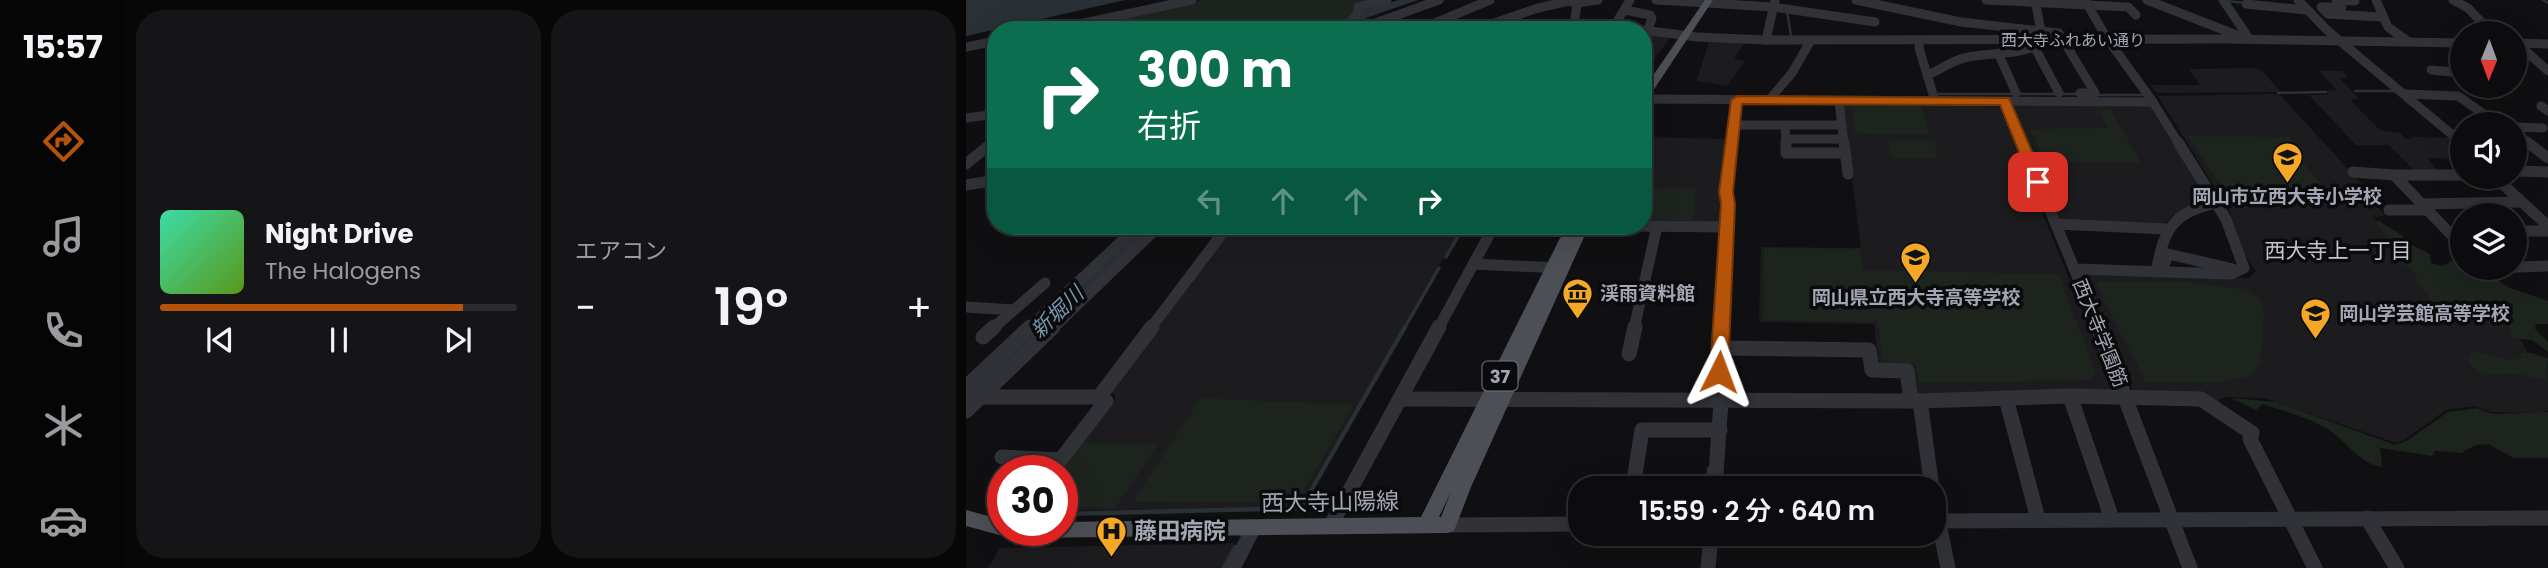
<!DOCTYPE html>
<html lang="ja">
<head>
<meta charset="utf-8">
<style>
  :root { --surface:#0c0c0e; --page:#151517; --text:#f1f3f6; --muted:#9a9b9e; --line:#2c2c2e; --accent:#b45309 }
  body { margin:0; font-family:Poppins,"Noto Sans JP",sans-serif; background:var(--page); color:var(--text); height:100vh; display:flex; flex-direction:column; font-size:26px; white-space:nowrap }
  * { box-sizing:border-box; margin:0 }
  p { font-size:23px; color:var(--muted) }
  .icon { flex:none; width:38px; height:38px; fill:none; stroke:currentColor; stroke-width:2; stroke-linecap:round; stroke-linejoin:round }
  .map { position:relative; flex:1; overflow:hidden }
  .details { display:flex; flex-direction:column; gap:10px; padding:10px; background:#070708; width:840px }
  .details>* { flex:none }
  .guide { position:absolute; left:21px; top:21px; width:665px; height:214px; border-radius:28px; box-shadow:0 7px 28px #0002,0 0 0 2px var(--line); background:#0b6e4f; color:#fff; overflow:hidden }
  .needle { width:46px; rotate:181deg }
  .controls { position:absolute; left:1484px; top:21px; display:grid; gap:14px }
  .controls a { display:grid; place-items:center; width:77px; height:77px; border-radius:50%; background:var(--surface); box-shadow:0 7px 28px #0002,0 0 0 2px var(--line); font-size:35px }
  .speed { position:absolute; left:21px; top:455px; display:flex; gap:14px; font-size:35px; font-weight:700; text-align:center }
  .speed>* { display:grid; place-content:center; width:91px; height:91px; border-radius:50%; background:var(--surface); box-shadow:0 7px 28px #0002,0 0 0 2px var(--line); line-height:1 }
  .speed .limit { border:10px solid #d22; background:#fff; color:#111 }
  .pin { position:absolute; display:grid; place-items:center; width:60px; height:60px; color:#fff; margin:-30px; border-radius:14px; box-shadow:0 4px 10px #0006 }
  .me { position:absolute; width:77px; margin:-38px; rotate:3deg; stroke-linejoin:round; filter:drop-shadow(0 0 5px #0008) }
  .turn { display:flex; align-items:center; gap:24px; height:147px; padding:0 35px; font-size:32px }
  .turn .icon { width:91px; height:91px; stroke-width:2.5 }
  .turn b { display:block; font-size:49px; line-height:60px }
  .lanes { display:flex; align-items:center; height:66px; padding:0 35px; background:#0003; justify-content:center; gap:35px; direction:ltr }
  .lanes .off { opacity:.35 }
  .big { font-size:52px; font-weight:600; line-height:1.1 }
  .details .widget { flex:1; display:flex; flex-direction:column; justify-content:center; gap:10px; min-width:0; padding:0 24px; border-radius:28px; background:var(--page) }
  .song { display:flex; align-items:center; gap:21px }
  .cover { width:84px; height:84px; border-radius:10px; background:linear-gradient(135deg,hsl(160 70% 55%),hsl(90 70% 35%)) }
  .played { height:7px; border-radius:4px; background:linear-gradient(90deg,var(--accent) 85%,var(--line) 85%) }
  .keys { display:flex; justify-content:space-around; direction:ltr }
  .heat { display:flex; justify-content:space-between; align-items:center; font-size:38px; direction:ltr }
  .details .tiles { flex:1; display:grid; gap:10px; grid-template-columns:repeat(2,1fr) }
  .trip { position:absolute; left:602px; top:476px; width:378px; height:70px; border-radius:28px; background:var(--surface); box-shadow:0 7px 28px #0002,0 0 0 2px var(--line); font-weight:600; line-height:70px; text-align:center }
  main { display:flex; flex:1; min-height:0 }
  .dock { display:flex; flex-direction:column; width:126px; justify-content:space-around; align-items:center; background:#050506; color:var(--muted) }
  .dock .icon { width:49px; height:49px }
  .dock .selected { color:var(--accent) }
  .dock b { font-size:32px; color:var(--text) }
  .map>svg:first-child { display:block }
</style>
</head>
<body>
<main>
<nav class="dock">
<b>15:57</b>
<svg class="icon selected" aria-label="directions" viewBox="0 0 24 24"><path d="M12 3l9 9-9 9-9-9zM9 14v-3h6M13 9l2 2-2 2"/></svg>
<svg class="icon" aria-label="music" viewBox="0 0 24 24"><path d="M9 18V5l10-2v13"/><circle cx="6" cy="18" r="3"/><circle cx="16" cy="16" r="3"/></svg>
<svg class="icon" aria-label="phone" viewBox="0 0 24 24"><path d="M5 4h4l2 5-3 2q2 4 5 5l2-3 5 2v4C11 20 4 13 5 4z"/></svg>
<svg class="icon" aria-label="climate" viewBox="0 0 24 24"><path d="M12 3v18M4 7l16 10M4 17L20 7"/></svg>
<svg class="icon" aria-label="car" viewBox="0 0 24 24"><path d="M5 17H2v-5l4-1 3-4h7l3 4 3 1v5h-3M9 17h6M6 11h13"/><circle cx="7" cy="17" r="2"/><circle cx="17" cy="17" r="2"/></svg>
</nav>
<section class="details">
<div class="tiles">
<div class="widget">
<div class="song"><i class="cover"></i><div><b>Night Drive</b><p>The Halogens</p></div></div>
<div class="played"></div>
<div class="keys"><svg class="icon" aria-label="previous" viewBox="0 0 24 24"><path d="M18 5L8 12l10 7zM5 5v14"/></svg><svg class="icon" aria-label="pause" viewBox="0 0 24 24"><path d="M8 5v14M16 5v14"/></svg><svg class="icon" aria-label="next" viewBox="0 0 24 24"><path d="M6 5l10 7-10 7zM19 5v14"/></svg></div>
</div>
<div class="widget"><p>エアコン</p>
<div class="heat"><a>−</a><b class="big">19°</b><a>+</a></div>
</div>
</div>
</section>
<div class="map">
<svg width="1582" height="568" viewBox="0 0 1582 568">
  <rect width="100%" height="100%" fill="#101012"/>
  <g fill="#1c1c1f">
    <polygon points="677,31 706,35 683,66 677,65 680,57 677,56"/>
    <polygon points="743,41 778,43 768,59 779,61 761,86 731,81"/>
    <polygon points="1289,68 1295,70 1315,92 1191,93 1185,85 1234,85 1223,69"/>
    <polygon points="1353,71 1376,71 1382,78 1373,78 1393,99 1384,100 1414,130 1434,133 1440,139 1446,139 1444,137 1487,138 1496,147 1491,149 1496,154 1496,159 1461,158 1473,172 1449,171 1423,145 1390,145 1343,95 1363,95 1360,91 1371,90"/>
    <polygon points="1308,94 1315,96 1406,195 1419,216 1407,217 1469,283 1548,327 1562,353 1582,368 1582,411 1571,413 1525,412 1509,406 1480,410 1438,440 1430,443 1298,398 1261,397 1253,399 1252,407 1167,391 1118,277 1122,275 1283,278 1290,271 1278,253 1264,212 1192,96"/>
    <polygon points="876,103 1028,104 1033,106 1149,392 949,395 944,367 913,367 908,324 793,322 795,247 895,248"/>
    <polygon points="1053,104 1185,105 1244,201 1207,215 1195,228 1096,223 1047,107"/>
    <polygon points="677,137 760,139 753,223 677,222"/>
    <polygon points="267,226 496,226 333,507 96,511 96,471 94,471 150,397 145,391"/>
    <polygon points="269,543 256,568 22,568 34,548"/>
  </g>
  <g fill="#1c241d">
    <polygon points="237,0 411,0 379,23 356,30 105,30"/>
    <polygon points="885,104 956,104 962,134 889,133"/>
    <polygon points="1132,110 1145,110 1175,163 1079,162 1064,129 1142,128"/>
    <polygon points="1221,136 1323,137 1334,150 1328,151 1362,193 1291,192 1287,187 1255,186"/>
    <polygon points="922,140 968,141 972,156 963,159 926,158"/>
    <polygon points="677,188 730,188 727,220 677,220"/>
    <polygon points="1413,221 1437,236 1444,244 1464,254 1465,263 1477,266 1485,261 1496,261 1496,268 1514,268 1542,287 1582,301 1582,324 1570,324 1569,329 1582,342 1582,352 1566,340 1546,338 1541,324 1523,318 1521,314 1493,305 1488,310 1461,302 1462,294 1450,281 1451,275 1443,267 1419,258 1437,257 1409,222"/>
    <polygon points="798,248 894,249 896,270 1092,274 1130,373 1123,380 953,383 950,365 917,364 912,322 797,320"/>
    <path d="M1133,281C1177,282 1224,280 1268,288C1277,289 1284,294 1293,297L1298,309L1294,363L1284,377L1243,383L1180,382L1130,285Z"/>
    <path d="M1514,352L1543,360L1556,358L1554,353H1565L1582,358L1581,378C1568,381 1560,374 1547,373C1531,373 1509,380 1502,359L1505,353Z"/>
    <polygon points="235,398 388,405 331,502 167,501"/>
    <path d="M1265,398L1310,402L1429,445L1442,440L1482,412L1511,408L1526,414L1582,412V458H1548L1522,444L1510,445L1495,453L1469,451L1466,456L1414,448L1416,467C1393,463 1381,442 1363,430C1344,418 1318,411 1296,404L1290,410Z"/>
    <polygon points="118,443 192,444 149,508 96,507 96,471"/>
  </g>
  <polygon fill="#293137" points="0,0 159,0 0,36"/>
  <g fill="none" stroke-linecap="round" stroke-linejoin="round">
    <g stroke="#293137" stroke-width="2.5">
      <polyline points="1577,0 1582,3"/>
      <polyline points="1260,1 1280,3"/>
      <polyline points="821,11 825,36"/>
      <polyline points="1389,91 1429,91"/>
      <polyline points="1312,93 1360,92"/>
      <polyline points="972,94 1113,94"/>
      <polyline points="1131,95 1177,95"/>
      <polyline points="762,141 766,114"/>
    </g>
    <g stroke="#293137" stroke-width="3.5">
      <polyline points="480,257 498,226"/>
      <polyline points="438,329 473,268"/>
    </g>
    <g stroke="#293137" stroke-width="4.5">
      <polyline points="741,488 743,469"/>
      <polyline points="96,514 335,508 439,327"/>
      <polyline points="258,568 269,547"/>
    </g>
    <g fill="#293137" fill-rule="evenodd">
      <polygon points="433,0 452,0 400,18 392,30 379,30 392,12"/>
      <polygon points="171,226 190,226 8,404 0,406 0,385"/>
    </g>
    <g stroke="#313237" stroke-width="9">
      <polyline points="690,0 807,7 909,22"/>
      <polyline points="890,0 995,22 1093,33"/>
      <polyline points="1020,0 1162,7 1170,15"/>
      <polyline points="1181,0 1278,38"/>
      <polyline points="1257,0 1282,37"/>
      <polyline points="1332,0 1362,31 1496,143"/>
      <polyline points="1370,0 1389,1"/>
      <polyline points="1410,0 1422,27 1440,40"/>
      <polyline points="1487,0 1502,8 1526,33"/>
      <polyline points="606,2 611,5 607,30"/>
      <polyline points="610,3 632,0"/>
      <polyline points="1280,4 1339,10"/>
      <polyline points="1376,7 1355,7 1362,14 1415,17"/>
      <polyline points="659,10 684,15 686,18 682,30"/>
      <polyline points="414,21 445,30"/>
      <polyline points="647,28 664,0"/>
      <polyline points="577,29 636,27 673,30"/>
      <polyline points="85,30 226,0"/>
      <polyline points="379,30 393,10 392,7 421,0"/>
      <polyline points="390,30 473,0"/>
      <polyline points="452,30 524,0"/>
      <polyline points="508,30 572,8 608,0"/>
      <polyline points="677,30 731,37 800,40 1259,39 1496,43"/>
      <polyline points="800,40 809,0"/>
      <polyline points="954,40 953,48 969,101"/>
      <polyline points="1097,40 1129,93 1114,93"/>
      <polyline points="1551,43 1582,71"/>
      <polyline points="1551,43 1582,44"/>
      <polyline points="0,47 30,41"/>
      <polyline points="1069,48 1093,93"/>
      <polyline points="1032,53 1050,93"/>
      <polyline points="1465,70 1496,73"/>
      <path d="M962,75C974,70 985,61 998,58C1026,51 1055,58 1080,40L1075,31L1069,0"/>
      <polyline points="1439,94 1492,96 1532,124"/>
      <polyline points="677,99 1187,102 1140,37 1119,0"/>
      <polyline points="803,100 826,73 845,40"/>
      <polyline points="873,101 878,144"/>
      <polyline points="1039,101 1057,144"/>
      <polyline points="1187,102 1213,144"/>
      <polyline points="1575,106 1582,111"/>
      <polyline points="0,118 30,114"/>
      <polyline points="766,125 876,125"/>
      <polyline points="819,125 820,144"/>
      <polyline points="1549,127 1577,128"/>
      <polyline points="1549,133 1563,144"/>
      <polyline points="820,139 877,139"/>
      <polyline points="25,144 30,140"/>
      <polyline points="766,144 771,100"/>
    </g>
    <g stroke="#313237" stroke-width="11">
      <polyline points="820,142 820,153 879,153"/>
      <polyline points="878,142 882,174"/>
      <polyline points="1056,142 1133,329"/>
      <polyline points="1561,142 1582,158"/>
      <polyline points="0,164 27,142"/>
      <polyline points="1549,171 1582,172"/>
      <polyline points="1387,172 1428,175"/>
      <polyline points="1496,175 1428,175 1496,246"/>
      <polyline points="1529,177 1582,226"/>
      <polyline points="0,185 30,180"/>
      <polyline points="1456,204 1555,202"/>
      <polyline points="1423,210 1462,210"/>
      <polyline points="1090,224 1200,229"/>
      <polyline points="666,226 761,227"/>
      <polyline points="1549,231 1582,231"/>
      <polyline points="507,264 594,268"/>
      <polyline points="1524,268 1582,266"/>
      <polyline points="1108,269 1265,274 1278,268 1260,219 1212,142"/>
      <polyline points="1197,269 1202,254 1267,269"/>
      <path d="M1190,272C1198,230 1206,212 1250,203"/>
      <polyline points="0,307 48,310"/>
      <polyline points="26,329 79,283"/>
      <polyline points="62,329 172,226"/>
      <polyline points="86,329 193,226"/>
      <polyline points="184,329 262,226"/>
      <polyline points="472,329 528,226"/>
      <polyline points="668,329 691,226"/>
      <polyline points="755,329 762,204 760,192 766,142"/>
    </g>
    <g stroke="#313237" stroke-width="15">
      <polyline points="1132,327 1224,568"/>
      <polyline points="17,337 28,327"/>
      <polyline points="754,348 903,350 906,370 941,371 945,401"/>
      <polyline points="663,354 669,327"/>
      <polyline points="0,387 64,327"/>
      <polyline points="1104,396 1146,519"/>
      <polyline points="0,397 133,397"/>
      <polyline points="1040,398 1072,519"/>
      <polyline points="434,399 954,401 1104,396 1235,399 1286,433 1284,439 1349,568"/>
      <polyline points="751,401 755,327"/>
      <polyline points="954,401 966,488"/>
      <polyline points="0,411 87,327"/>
      <polyline points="36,457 94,460"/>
      <polyline points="86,471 140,401 133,397 186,327"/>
      <polyline points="668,480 676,430 754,430"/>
      <polyline points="749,488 755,401"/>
      <polyline points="968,499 982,568"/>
      <polyline points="1401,518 1431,568"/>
      <polyline points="968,521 1582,518"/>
      <polyline points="365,525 473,327"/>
      <polyline points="481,525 614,524"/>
      <polyline points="267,568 288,527"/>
      <polyline points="742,568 745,534"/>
    </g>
    <g fill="#4d4f56" fill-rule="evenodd">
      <polygon points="739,0 747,0 681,100 677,101 677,90"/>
      <path d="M611,226H623L505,487L488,531L481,533L59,538L52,536L50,530H96V522L455,517L594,238L601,234L606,236ZM485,492L475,517H473Z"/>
      <polygon points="0,510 37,520 37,530 45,530 44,534 37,536 0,526"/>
    </g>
  </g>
  <polygon fill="#b45309" stroke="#753606" stroke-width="2" points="771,96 1043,98 1079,182 1072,186 1065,182 1034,105 776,104 767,192 769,204 762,372 759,377 747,377 744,372 755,204 753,192 765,100"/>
  <defs>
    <symbol id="school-pin" viewBox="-11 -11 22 30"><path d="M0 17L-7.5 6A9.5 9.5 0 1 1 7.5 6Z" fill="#f5a825" stroke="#0b0b0d"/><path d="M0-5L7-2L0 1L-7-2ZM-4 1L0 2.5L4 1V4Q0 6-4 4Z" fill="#111"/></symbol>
    <symbol id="museum-pin" viewBox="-11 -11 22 30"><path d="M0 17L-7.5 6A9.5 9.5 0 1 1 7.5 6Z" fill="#f5a825" stroke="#0b0b0d"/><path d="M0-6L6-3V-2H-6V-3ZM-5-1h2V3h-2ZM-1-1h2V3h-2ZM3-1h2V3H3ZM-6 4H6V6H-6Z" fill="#111"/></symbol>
    <symbol id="hospital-pin" viewBox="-11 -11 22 30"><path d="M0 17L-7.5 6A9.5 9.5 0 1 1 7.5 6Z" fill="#f5a825" stroke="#0b0b0d"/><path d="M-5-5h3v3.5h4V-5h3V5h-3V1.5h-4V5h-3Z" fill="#111"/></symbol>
  </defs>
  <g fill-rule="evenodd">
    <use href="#school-pin" x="1304" y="140" width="35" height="47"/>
    <use href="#school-pin" x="932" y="240" width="35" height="47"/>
    <use href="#museum-pin" x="594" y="276" width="35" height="47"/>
    <use href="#school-pin" x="1332" y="296" width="35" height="47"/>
    <use href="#hospital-pin" x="128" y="514" width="35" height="47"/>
  </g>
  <g text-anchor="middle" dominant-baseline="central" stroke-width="7" stroke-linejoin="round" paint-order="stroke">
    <g font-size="16" fill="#a1a7b3" stroke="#0b0b0d">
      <text x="1107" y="40">西大寺ふれあい通り</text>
    </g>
    <rect fill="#0b0b0d" stroke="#747881" stroke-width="2" x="516.5" y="361.5" width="35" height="29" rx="5"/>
    <g font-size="18" font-weight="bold" fill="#a1a7b3">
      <text x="534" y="376">37</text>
    </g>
    <g font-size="19" font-weight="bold" fill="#a1a7b3" stroke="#0b0b0d">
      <text x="1321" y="196">岡山市立西大寺小学校</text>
      <text x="634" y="293" text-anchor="start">渓雨資料館</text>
      <text x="950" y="297">岡山県立西大寺高等学校</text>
      <text x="1373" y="313" text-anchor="start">岡山学芸館高等学校</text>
    </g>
    <g font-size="19" fill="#a1a7b3" stroke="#0b0b0d">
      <text transform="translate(1134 333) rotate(68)">西大寺学園筋</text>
    </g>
    <g font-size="21" fill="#c2c6cf" stroke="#0b0b0d">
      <text x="1372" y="250">西大寺上一丁目</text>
    </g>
    <g font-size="21" font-style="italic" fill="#7697af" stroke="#0b0b0d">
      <text transform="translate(91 312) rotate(-44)">新堀川</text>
    </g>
    <g font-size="23" fill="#a1a7b3" stroke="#0b0b0d">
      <text transform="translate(364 502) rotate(-1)">西大寺山陽線</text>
    </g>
    <g font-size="23" font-weight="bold" fill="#a1a7b3" stroke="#0b0b0d" text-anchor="start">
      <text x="168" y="531">藤田病院</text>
    </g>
  </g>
</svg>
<div class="controls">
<a><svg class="needle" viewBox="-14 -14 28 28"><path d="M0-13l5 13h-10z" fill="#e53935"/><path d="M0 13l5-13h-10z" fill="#9a9b9e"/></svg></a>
<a><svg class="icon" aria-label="sound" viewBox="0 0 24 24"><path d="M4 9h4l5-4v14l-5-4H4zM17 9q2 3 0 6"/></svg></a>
<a><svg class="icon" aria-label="layers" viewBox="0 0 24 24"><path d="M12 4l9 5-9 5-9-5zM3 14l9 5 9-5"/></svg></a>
</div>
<div class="speed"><div class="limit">30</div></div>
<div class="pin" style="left:1072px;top:182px;background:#d93025"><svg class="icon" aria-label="arrive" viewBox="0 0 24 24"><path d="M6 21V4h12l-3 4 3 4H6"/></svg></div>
<svg class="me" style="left:753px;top:372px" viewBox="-20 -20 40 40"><path d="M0-17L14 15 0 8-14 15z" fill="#b45309" stroke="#fff" stroke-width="4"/></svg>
<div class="trip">15:59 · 2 分 · 640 m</div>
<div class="guide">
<div class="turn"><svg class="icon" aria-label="right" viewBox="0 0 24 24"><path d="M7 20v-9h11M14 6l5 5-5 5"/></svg><div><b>300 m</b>右折</div></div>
<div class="lanes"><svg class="icon off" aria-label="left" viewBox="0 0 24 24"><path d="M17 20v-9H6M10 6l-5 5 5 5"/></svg><svg class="icon off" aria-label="ahead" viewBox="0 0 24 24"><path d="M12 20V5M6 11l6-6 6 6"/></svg><svg class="icon off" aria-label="ahead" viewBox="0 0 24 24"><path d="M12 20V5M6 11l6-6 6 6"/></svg><svg class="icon" aria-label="right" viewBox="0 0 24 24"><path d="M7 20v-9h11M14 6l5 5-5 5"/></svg></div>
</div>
</div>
</main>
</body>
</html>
